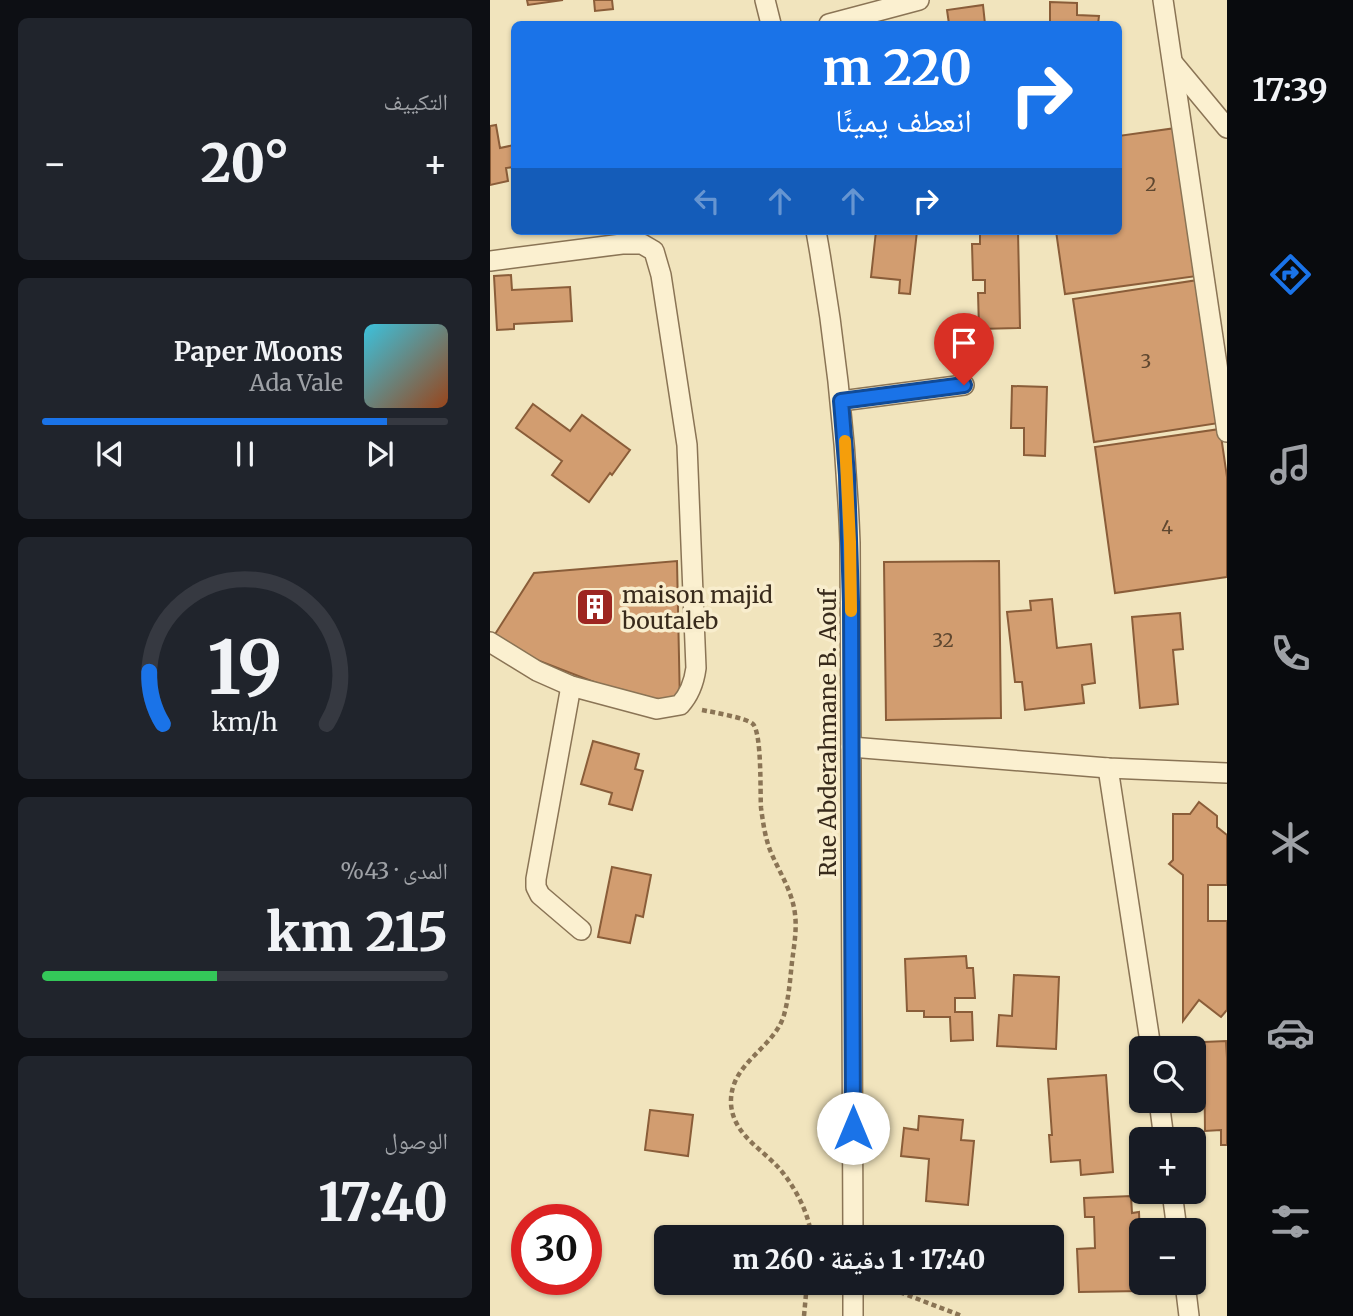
<!DOCTYPE html>
<html lang="ar">
<head>
<meta charset="utf-8">
<style>
  :root { --surface:#171b24; --page:#20242c; --text:#f1f3f6; --muted:#9ea1a6; --line:#363941; --accent:#1a73e8 }
  body { margin:0; font-family:Merriweather,"Noto Naskh Arabic",serif; background:var(--page); color:var(--text); direction:rtl; height:100vh; display:flex; flex-direction:column; font-size:26px; white-space:nowrap }
  * { box-sizing:border-box; margin:0 }
  p { font-size:23px; color:var(--muted) }
  .icon { flex:none; width:38px; height:38px; fill:none; stroke:currentColor; stroke-width:2; stroke-linecap:round; stroke-linejoin:round }
  .map { position:relative; flex:1; overflow:hidden; direction:ltr }
  .sheet { display:flex; flex-direction:column; gap:18px; padding:18px; background:#0d0f14; width:490px }
  .sheet>* { flex:none }
  .banner { position:absolute; left:21px; top:21px; width:611px; height:214px; border-radius:10px; box-shadow:0 2px 5px #0004; direction:rtl; background:#1a73e8; color:#fff; overflow:hidden }
  .buttons { position:absolute; left:639px; top:1036px; display:grid; gap:14px }
  .buttons a { display:grid; place-items:center; width:77px; height:77px; border-radius:10px; background:var(--surface); box-shadow:0 2px 5px #0004; font-size:35px }
  .speed { position:absolute; left:21px; top:1204px; display:flex; gap:14px; font-size:35px; font-weight:700; text-align:center }
  .speed>* { display:grid; place-content:center; width:91px; height:91px; border-radius:50%; background:var(--surface); box-shadow:0 2px 5px #0004; line-height:1 }
  .speed .limit { border:10px solid #d22; background:#fff; color:#111 }
  .pin { position:absolute; display:grid; place-items:center; width:60px; height:60px; color:#fff; margin:-72px -30px; border-radius:50% 50% 50% 0; rotate:-45deg; box-shadow:0 0 7px #0007 }
  .pin .icon { rotate:45deg }
  .me { position:absolute; width:77px; margin:-38px; rotate:0deg; stroke-linejoin:round; filter:drop-shadow(0 0 5px #0008) }
  .turn { display:flex; align-items:center; gap:24px; height:147px; padding:0 35px; font-size:32px }
  .turn .icon { width:91px; height:91px; stroke-width:2.5 }
  .turn b { display:block; font-size:49px; line-height:60px }
  .lanes { display:flex; align-items:center; height:66px; padding:0 35px; background:#0003; justify-content:center; gap:35px; direction:ltr }
  .lanes .off { opacity:.35 }
  .big { font-size:52px; font-weight:800; line-height:1.1 }
  .sheet .tile { flex:1; display:flex; flex-direction:column; justify-content:center; gap:10px; min-width:0; padding:0 24px; border-radius:10px; background:var(--page) }
  .sheet .dial { align-items:center; gap:0 }
  .dial svg { height:182px; overflow:visible; fill:none; stroke:var(--line); stroke-width:7; stroke-linecap:round; text-anchor:middle }
  .dial text { fill:var(--text); stroke:none }
  .song { display:flex; align-items:center; gap:21px }
  .cover { width:84px; height:84px; border-radius:10px; background:linear-gradient(135deg,hsl(190 70% 55%),hsl(20 70% 35%)) }
  .played { height:7px; border-radius:4px; background:linear-gradient(90deg,var(--accent) 85%,var(--line) 85%) }
  .keys { display:flex; justify-content:space-around; direction:ltr }
  .heat { display:flex; justify-content:space-between; align-items:center; font-size:38px; direction:ltr }
  .charge { height:10px; border-radius:5px; background:linear-gradient(90deg,#34c759 43%,var(--line) 0) }
  .trip { position:absolute; left:164px; top:1225px; width:410px; height:70px; border-radius:10px; background:var(--surface); box-shadow:0 2px 5px #0004; font-weight:800; line-height:70px; text-align:center; direction:rtl }
  main { display:flex; flex:1; min-height:0 }
  .menu { display:flex; flex-direction:column; width:126px; justify-content:space-around; align-items:center; background:#090b0e; color:var(--muted) }
  .menu .icon { width:49px; height:49px }
  .menu .current { color:var(--accent) }
  .menu b { font-size:32px; color:var(--text) }
  .map>svg:first-child { display:block }
</style>
</head>
<body>
<main>
<nav class="menu">
<b>17:39</b>
<svg class="icon current" aria-label="directions" viewBox="0 0 24 24"><path d="M12 3l9 9-9 9-9-9zM9 14v-3h6M13 9l2 2-2 2"/></svg>
<svg class="icon" aria-label="music" viewBox="0 0 24 24"><path d="M9 18V5l10-2v13"/><circle cx="6" cy="18" r="3"/><circle cx="16" cy="16" r="3"/></svg>
<svg class="icon" aria-label="phone" viewBox="0 0 24 24"><path d="M5 4h4l2 5-3 2q2 4 5 5l2-3 5 2v4C11 20 4 13 5 4z"/></svg>
<svg class="icon" aria-label="climate" viewBox="0 0 24 24"><path d="M12 3v18M4 7l16 10M4 17L20 7"/></svg>
<svg class="icon" aria-label="car" viewBox="0 0 24 24"><path d="M5 17H2v-5l4-1 3-4h7l3 4 3 1v5h-3M9 17h6M6 11h13"/><circle cx="7" cy="17" r="2"/><circle cx="17" cy="17" r="2"/></svg>
<svg class="icon" aria-label="filters" viewBox="0 0 24 24"><path d="M4 7h16M4 17h16"/><circle cx="9" cy="7" r="2"/><circle cx="15" cy="17" r="2"/></svg>
</nav>
<div class="map">
<svg width="737" height="1316" viewBox="0 0 737 1316">
  <rect width="100%" height="100%" fill="#f1e4bd"/>
  <g fill="#d29d70" stroke="#8a5d39" stroke-width="2">
    <polygon points="37,0 73,0 38,5"/>
    <polygon points="104,0 122,0 123,9 105,11"/>
    <polygon points="560,2 587,3 587,15 609,16 608,24 560,24"/>
    <polygon points="493,5 495,24 459,24 457,10"/>
    <polygon points="6,125 10,148 24,145 24,167 16,168 18,181 0,185 0,126"/>
    <polygon points="686,128 707,276 575,294 566,231 628,231 628,136"/>
    <polygon points="386,231 427,231 420,294 409,293 410,280 381,277"/>
    <polygon points="490,231 528,231 530,328 489,329 488,293 495,293 495,280 483,280 482,244 490,244"/>
    <polygon points="21,275 22,290 80,287 82,321 24,324 24,329 7,330 4,276"/>
    <polygon points="708,280 729,423 604,442 583,299"/>
    <polygon points="522,386 557,387 555,456 534,455 534,428 521,428"/>
    <polygon points="43,404 80,431 92,415 140,450 122,475 120,473 99,502 62,475 72,461 26,428"/>
    <polygon points="730,429 737,477 737,577 625,593 605,447"/>
    <polygon points="187,561 190,705 174,709 0,642 44,573"/>
    <polygon points="509,561 511,718 396,720 394,562"/>
    <polygon points="562,599 567,648 601,644 605,683 592,685 594,703 535,710 532,682 525,682 517,612 541,610 540,601"/>
    <polygon points="690,613 693,649 683,650 688,704 650,708 642,617"/>
    <polygon points="103,741 149,754 145,769 153,771 142,810 119,804 122,793 91,784"/>
    <polygon points="709,802 727,816 727,827 737,835 737,885 718,885 718,921 737,921 737,1010 731,1017 709,1000 693,1021 693,875 679,864 683,860 683,814 700,814"/>
    <polygon points="122,867 161,875 153,917 146,915 140,943 108,937"/>
    <polygon points="476,956 477,968 483,968 485,998 465,998 465,1012 482,1012 483,1040 461,1041 460,1017 434,1017 434,1011 417,1011 415,959"/>
    <polygon points="524,975 569,977 566,1049 507,1046 509,1015 522,1016"/>
    <polygon points="736,1041 737,1058 737,1145 731,1145 731,1130 715,1131 714,1042"/>
    <polygon points="616,1075 623,1172 591,1175 590,1160 561,1162 559,1135 562,1135 558,1079"/>
    <polygon points="160,1110 203,1115 198,1156 155,1150"/>
    <polygon points="429,1116 473,1120 471,1140 484,1141 478,1205 436,1201 439,1159 411,1156 414,1128 428,1130"/>
    <polygon points="641,1196 642,1213 649,1212 652,1291 589,1292 587,1249 605,1248 604,1217 595,1217 594,1198"/>
  </g>
  <g fill="none" stroke-linecap="round" stroke-linejoin="round">
    <defs>
      <g id="minor">
        <polyline points="275,0 281,24"/>
        <polyline points="673,0 737,432"/>
        <polyline points="339,24 429,0"/>
        <polyline points="683,63 737,128"/>
        <path d="M326,231C345,336 356,436 360,543L363,1237"/>
        <path d="M0,261L132,244H152L164,251L171,275L197,445L206,668C204,683 200,694 190,705L167,709L81,686L47,671L0,642"/>
        <polyline points="351,401 474,385"/>
        <polyline points="81,686 46,879 46,887 50,895 91,930"/>
        <polyline points="361,747 618,768 737,773"/>
        <polyline points="618,768 661,1048"/>
        <polyline points="669,1101 674,1139"/>
        <polyline points="682,1192 687,1230"/>
        <polyline points="695,1283 699,1316"/>
        <polyline points="363,1316 363,1283"/>
      </g>
    </defs>
    <use href="#minor" stroke="#8a7455" stroke-width="22"/>
    <g stroke="#8a7455" stroke-width="4.5" stroke-dasharray="5 3.5" stroke-linecap="butt">
      <path d="M212,710C222,712 257,718 263,724C272,734 270,792 271,808C273,822 275,837 280,850C289,872 302,890 305,914C307,930 304,946 302,962C300,980 299,997 294,1015C284,1049 239,1063 241,1104C243,1133 269,1147 287,1166C303,1183 320,1214 321,1237"/>
      <polyline points="386,1283 472,1316"/>
      <polyline points="314,1316 317,1283"/>
    </g>
    <use href="#minor" stroke="#fbf0d0" stroke-width="19"/>
  </g>
  <g fill="none" stroke-linecap="round" stroke-linejoin="round">
    <defs>
      <polyline id="route" points="363,1128 361,602 357,475 351,401 474,385"/>
    </defs>
    <use href="#route" stroke="#114b97" stroke-width="18"/>
    <use href="#route" stroke="#1a73e8" stroke-width="12"/>
    <polyline stroke="#f59e0b" stroke-width="12" points="355,441 360,542 361,611"/>
  </g>
  <defs>
    <symbol id="building-square" viewBox="-11 -11 22 22"><rect x="-9" y="-9" width="18" height="18" rx="4" fill="#9d2621" stroke="#f8edcd"/><path d="M-4-6H4V6H1V3H-1V6H-4ZM-2.5-4.3h1.7v1.8h-1.7ZM.8-4.3h1.7v1.8H.8ZM-2.5-1h1.7V.8h-1.7ZM.8-1h1.7V.8H.8Z" fill="#fff"/></symbol>
  </defs>
  <g fill-rule="evenodd">
    <use href="#building-square" x="83" y="585" width="44" height="44"/>
  </g>
  <g text-anchor="middle" dominant-baseline="central" stroke-width="7" stroke-linejoin="round" paint-order="stroke">
    <g font-size="19" fill="#5e4730">
      <text x="661" y="184">2</text>
      <text x="656" y="361">3</text>
      <text x="677" y="527">4</text>
      <text x="453" y="640">32</text>
    </g>
    <g font-size="23" fill="#382a1b" stroke="#f8edcd" text-anchor="start">
      <text x="132" y="594">maison majid<tspan x="132" dy="26">boutaleb</tspan></text>
    </g>
    <g font-size="23" fill="#382a1b" stroke="#f8edcd">
      <text transform="translate(337 733) rotate(-90)">Rue Abderahmane B. Aouf</text>
    </g>
  </g>
</svg>
<div class="buttons">
<a><svg class="icon" aria-label="search" viewBox="0 0 24 24"><circle cx="10" cy="10" r="6"/><path d="M15 15l6 6"/></svg></a>
<a>+</a>
<a>−</a>
</div>
<div class="speed"><div class="limit">30</div></div>
<div class="pin" style="left:474px;top:385px;background:#d93025"><svg class="icon" aria-label="arrive" viewBox="0 0 24 24"><path d="M6 21V4h12l-3 4 3 4H6"/></svg></div>
<svg class="me" style="left:363px;top:1128px" viewBox="-20 -20 40 40"><circle r="19" fill="#fff"/><path d="M0-13L10 11 0 6-10 11z" fill="#1a73e8"/></svg>
<div class="trip">17:40 · 1 دقيقة · 260 m</div>
<div class="banner">
<div class="turn"><svg class="icon" aria-label="right" viewBox="0 0 24 24"><path d="M7 20v-9h11M14 6l5 5-5 5"/></svg><div><b>220 m</b>انعطف يمينًا</div></div>
<div class="lanes"><svg class="icon off" aria-label="left" viewBox="0 0 24 24"><path d="M17 20v-9H6M10 6l-5 5 5 5"/></svg><svg class="icon off" aria-label="ahead" viewBox="0 0 24 24"><path d="M12 20V5M6 11l6-6 6 6"/></svg><svg class="icon off" aria-label="ahead" viewBox="0 0 24 24"><path d="M12 20V5M6 11l6-6 6 6"/></svg><svg class="icon" aria-label="right" viewBox="0 0 24 24"><path d="M7 20v-9h11M14 6l5 5-5 5"/></svg></div>
</div>
</div>
<section class="sheet">
<div class="tile"><p>التكييف</p>
<div class="heat"><a>−</a><b class="big">20°</b><a>+</a></div>
</div>
<div class="tile">
<div class="song"><i class="cover"></i><div><b>Paper Moons</b><p>Ada Vale</p></div></div>
<div class="played"></div>
<div class="keys"><svg class="icon" aria-label="previous" viewBox="0 0 24 24"><path d="M18 5L8 12l10 7zM5 5v14"/></svg><svg class="icon" aria-label="pause" viewBox="0 0 24 24"><path d="M8 5v14M16 5v14"/></svg><svg class="icon" aria-label="next" viewBox="0 0 24 24"><path d="M6 5l10 7-10 7zM19 5v14"/></svg></div>
</div>
<div class="tile dial"><svg viewBox="0 0 100 80">
<path d="M14 69A42 42 0 1 1 86 69"/>
<path d="M14 69A42 42 0 0 1 8 46" stroke="#1a73e8"/>
<text x="50" y="56" font-size="32" font-weight="700">19</text>
<text x="50" y="72" font-size="11">km/h</text>
</svg></div>
<div class="tile"><p>المدى · 43%</p><b class="big">215 km</b><div class="charge"></div></div>
<div class="tile"><p>الوصول</p><b class="big">17:40</b></div>
</section>
</main>
</body>
</html>
